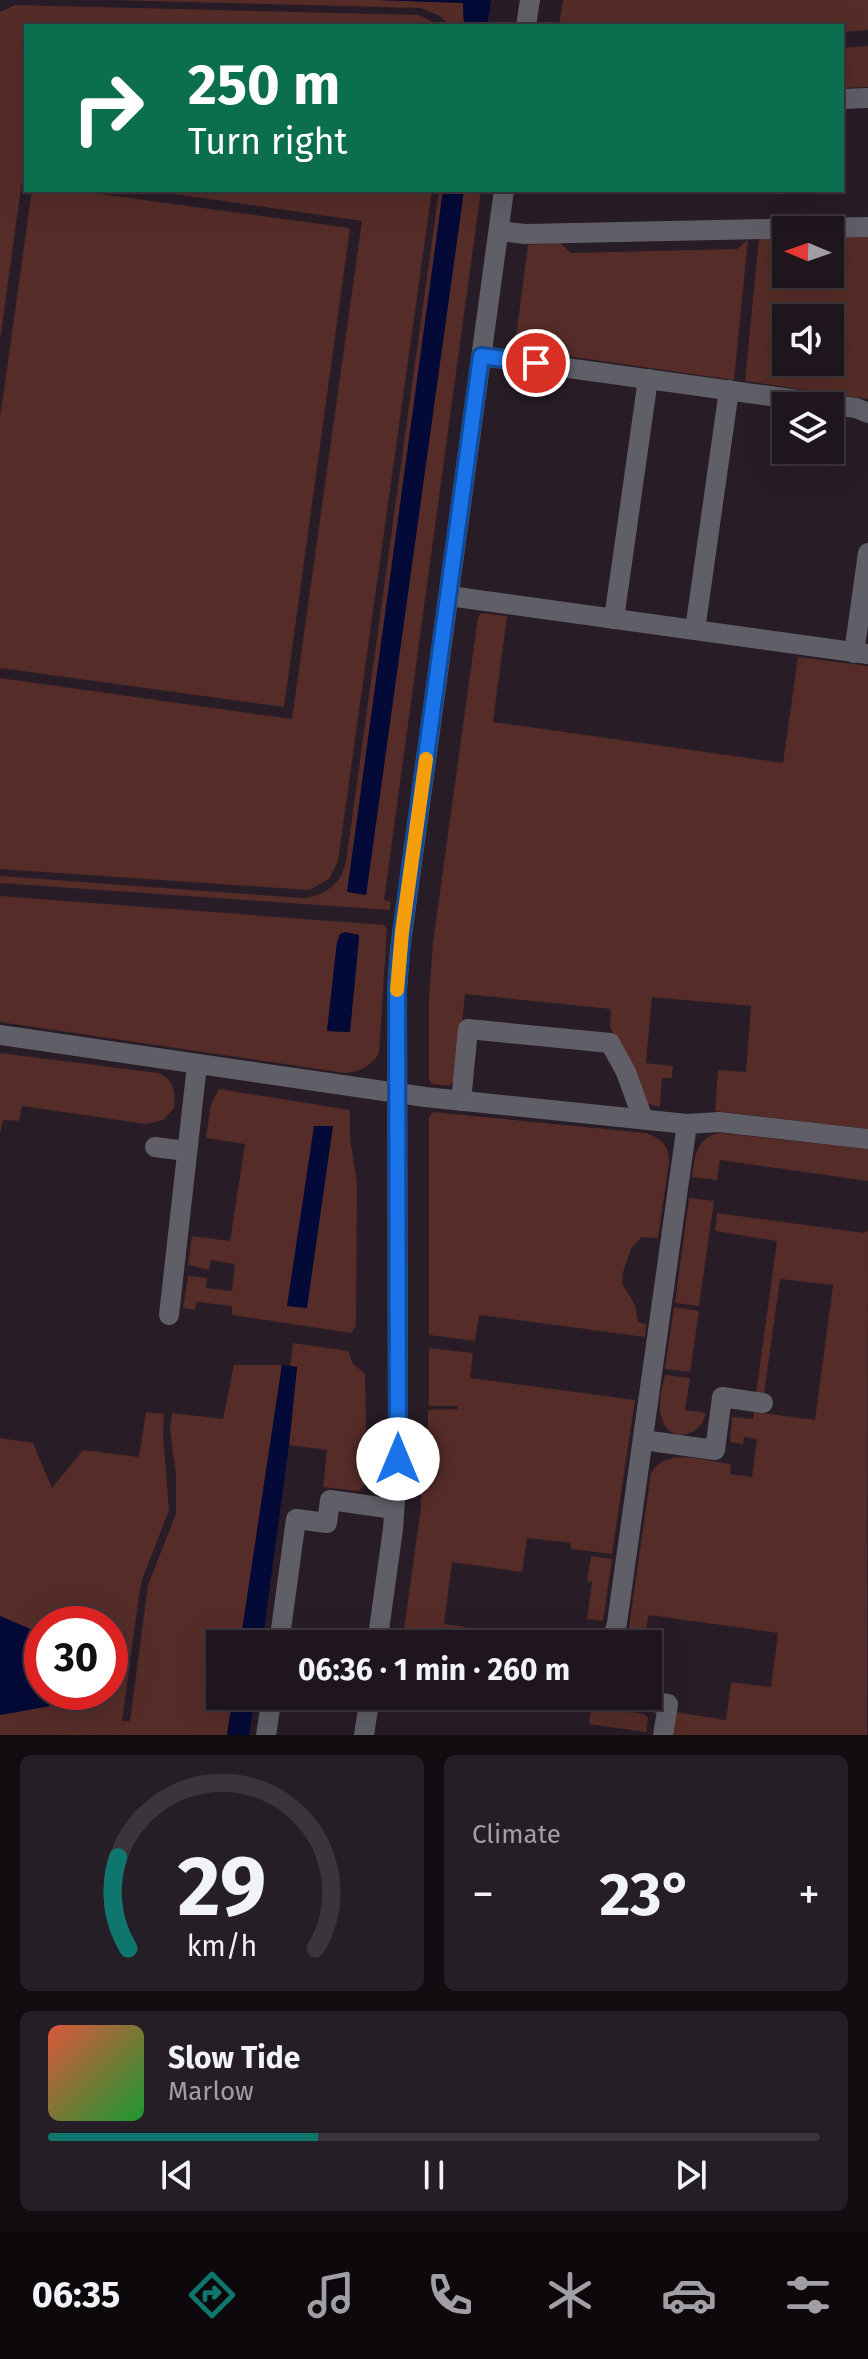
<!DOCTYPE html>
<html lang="en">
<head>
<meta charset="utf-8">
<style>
  :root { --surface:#1e151d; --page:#261e26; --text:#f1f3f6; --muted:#a19fa4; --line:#3c343b; --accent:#0f766e }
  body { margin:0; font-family:"Fira Sans",sans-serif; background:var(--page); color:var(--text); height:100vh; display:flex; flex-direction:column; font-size:30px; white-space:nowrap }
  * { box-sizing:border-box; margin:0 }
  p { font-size:26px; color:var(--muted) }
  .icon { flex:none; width:44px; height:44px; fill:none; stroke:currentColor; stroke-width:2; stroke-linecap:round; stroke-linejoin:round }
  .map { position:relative; height:1735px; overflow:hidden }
  .side { display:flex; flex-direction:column; gap:20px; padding:20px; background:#100c10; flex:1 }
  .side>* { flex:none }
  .hud { position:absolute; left:24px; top:24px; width:820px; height:168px; border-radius:0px; box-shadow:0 8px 32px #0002,0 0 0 2px var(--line); background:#0b6e4f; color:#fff; overflow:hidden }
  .needle { width:52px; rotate:272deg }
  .fabs { position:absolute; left:772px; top:216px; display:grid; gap:16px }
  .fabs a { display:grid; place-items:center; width:72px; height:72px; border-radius:0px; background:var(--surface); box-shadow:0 8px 32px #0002,0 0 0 2px var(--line); font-size:40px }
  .speed { position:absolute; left:24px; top:1606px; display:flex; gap:16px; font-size:40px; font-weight:700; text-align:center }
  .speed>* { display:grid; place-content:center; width:104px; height:104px; border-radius:50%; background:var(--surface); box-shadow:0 8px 32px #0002,0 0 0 2px var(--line); line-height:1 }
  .speed .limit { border:12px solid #d22; background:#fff; color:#111 }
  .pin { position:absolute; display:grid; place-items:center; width:68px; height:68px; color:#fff; margin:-34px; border:4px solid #fff; border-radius:50%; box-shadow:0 2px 8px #0007 }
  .me { position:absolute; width:88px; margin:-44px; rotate:0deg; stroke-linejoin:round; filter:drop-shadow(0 0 6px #0008) }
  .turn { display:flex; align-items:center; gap:28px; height:168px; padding:0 32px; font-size:36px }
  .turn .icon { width:104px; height:104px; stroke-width:2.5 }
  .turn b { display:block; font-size:56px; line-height:68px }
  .big { font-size:60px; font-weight:700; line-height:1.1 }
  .side .card { flex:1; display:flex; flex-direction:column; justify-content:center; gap:12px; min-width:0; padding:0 28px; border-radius:12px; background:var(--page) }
  .side .dial { align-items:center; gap:0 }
  .dial svg { height:208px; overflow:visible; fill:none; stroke:var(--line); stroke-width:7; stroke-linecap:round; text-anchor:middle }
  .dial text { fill:var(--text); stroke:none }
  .song { display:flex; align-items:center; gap:24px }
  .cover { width:96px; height:96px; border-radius:12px; background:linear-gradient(135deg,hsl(10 70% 55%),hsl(130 70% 35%)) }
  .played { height:8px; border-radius:4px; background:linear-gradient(90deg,var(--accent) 35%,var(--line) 35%) }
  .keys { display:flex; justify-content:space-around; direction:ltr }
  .heat { display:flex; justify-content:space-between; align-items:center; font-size:44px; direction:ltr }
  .side .tiles { flex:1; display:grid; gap:20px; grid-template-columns:1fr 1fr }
  .card:last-child { grid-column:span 2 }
  .trip { position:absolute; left:206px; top:1630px; width:456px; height:80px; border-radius:0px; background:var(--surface); box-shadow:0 8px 32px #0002,0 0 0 2px var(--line); font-weight:700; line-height:80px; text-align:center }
  .dock { display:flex; height:128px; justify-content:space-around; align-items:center; background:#0c080c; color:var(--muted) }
  .dock .icon { width:56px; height:56px }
  .dock .on { color:var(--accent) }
  .dock b { font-size:36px; color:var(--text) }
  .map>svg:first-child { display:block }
</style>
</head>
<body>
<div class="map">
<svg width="868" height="1735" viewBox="0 0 868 1735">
  <rect width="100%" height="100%" fill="#281c27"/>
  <g fill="#552c28" fill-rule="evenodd">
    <polygon points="108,0 379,0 463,3 464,26 450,26 440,16 421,8"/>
    <polygon points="563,0 868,0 868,30 842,32 842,26 559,26"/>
    <polygon points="15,5 419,15 441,26 26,26 26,173 23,173 0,340 0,12"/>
    <polygon points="868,46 868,87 842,88 842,48"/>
    <polygon points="32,190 71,190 350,228 284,707 0,668 0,418"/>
    <polygon points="147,190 432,190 338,861 329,879 309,890 0,869 0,678 292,719 362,221"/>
    <path d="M439,190H443L436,247L348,891L366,895L464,190H481L384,900L391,902L390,910L0,883V876L302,898C324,897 341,884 346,862Z"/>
    <path d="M868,236V399L745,381L759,238H781V252H786V274H830V237ZM786,318H830V362H786Z"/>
    <polygon points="748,239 734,380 518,349 515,345 528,245 560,243 571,253 738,249"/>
    <polygon points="482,613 507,616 493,722 783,763 798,657 868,666 868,1129 715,1111 718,1070 746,1072 751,1006 652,997 646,1063 673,1066 672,1078 662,1078 660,1107 645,1103 632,1068 610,1027 611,1009 465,994 456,1079 449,1086 432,1084 429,1080 429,998 433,943 478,617"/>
    <path d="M0,896L384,925L387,929L379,1054C370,1066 360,1072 345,1073L0,1022ZM337,942L350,1031L349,1032L327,1031Z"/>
    <path d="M0,1053L158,1073C175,1080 175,1091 174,1108L163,1120L146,1124L22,1106L19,1121L3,1120L0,1134Z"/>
    <polygon points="219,1089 350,1110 350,1139 357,1182 356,1326 351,1333 232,1315 232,1306 197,1302 195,1310 183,1308 188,1276 207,1278 206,1288 232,1291 235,1264 211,1260 209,1270 188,1265 192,1236 230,1241 245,1144 206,1138 211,1104"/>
    <path d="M433,1112L646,1133C662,1138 669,1146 669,1163L658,1238L642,1237L631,1249L623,1272L622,1283L635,1305L638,1322L646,1324L645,1337L479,1315L475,1341L429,1335V1117Z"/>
    <path d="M721,1133L868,1149V1181L720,1160L717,1180L692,1177C695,1156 696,1136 721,1133Z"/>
    <polygon points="689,1198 714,1201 699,1306 675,1303"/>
    <path d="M717,1213L864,1233L868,1230L867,1735H672L675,1712L726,1720L731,1682L771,1687L778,1633L649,1615L645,1633L632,1632L629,1627L651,1473C666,1446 705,1461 731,1464L730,1474L752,1477L757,1439L744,1437L743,1444L730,1442L732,1417L753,1419L754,1412L815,1420L833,1285L780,1279L764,1394H756L777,1241L715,1231Z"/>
    <polygon points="674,1307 699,1311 690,1372 665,1369"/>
    <polygon points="293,1343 348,1351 353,1364 365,1374 367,1482 359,1491 323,1487 327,1450 289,1445 297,1367 290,1366"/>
    <polygon points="429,1348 473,1353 470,1378 635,1400 612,1554 571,1549 571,1543 527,1538 522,1572 452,1562 444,1624 532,1637 531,1644 402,1644 421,1507 422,1466 428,1466 428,1410 458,1409 457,1406 429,1406"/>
    <polygon points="234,1365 282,1365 240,1644 220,1644 220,1696 233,1696 227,1735 0,1735 0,1715 83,1700 91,1692 110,1692 110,1624 42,1624 42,1634 0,1616 0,1438 33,1443 52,1488 83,1450 139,1457 146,1412 164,1414 163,1434 169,1510 142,1580 139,1595 122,1721 130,1721 148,1585 176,1514 176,1476 170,1429 172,1413 223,1419"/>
    <path d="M665,1375L690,1378L685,1410L706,1413C701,1437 670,1444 662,1419C657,1405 662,1388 665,1375Z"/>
    <polygon points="591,1556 612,1559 603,1621 587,1619 592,1582 587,1581"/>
    <polygon points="591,1707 644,1714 648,1718 646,1732 589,1724"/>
  </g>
  <g fill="#040a37">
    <polygon points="379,0 491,0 487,26 464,26 463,3"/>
    <polygon points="443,190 464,190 366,895 347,892"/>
    <polygon points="345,932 359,935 359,939 350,1032 327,1031 337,942 340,934"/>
    <polygon points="314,1126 333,1126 307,1308 287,1306"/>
    <polygon points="282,1365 297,1367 289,1445 262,1644 240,1644"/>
    <polygon points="0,1616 42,1634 42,1692 91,1692 83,1700 0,1715"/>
    <polygon points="233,1696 255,1696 249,1735 227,1735"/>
  </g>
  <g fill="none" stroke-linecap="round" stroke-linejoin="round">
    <g stroke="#605e66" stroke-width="20">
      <polyline points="526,26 530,0"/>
      <polyline points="842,99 868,98"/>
      <polyline points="499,231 525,234 868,227"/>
      <polyline points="481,356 856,408 868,413"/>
      <polyline points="449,596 868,654"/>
      <polyline points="614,619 648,379"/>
      <polyline points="695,630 729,390"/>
      <polyline points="854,653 868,553"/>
      <polyline points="0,1035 425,1097 687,1124 719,1122 868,1139"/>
      <polyline points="461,1101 468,1029 610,1043 626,1072 643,1119"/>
      <polyline points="155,1147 186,1151"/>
      <polyline points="169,1315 197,1065"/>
      <polyline points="643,1440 715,1450 722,1397 763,1403"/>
      <polyline points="279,1644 296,1519 327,1523 330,1500 394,1509"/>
      <polyline points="377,1644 393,1529 398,1459 397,989 400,950 504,190"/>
      <polyline points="611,1644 617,1623 687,1124"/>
      <polyline points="608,1696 668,1704 663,1735"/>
      <polyline points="266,1735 272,1696"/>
      <polyline points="364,1735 370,1696"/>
    </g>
  </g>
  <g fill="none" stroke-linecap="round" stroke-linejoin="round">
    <defs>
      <polyline id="route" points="398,1459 397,989 402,932 481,356 536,363"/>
    </defs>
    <use href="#route" stroke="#114b97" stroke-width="20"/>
    <use href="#route" stroke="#1a73e8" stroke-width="14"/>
    <polyline stroke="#f59e0b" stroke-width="14" points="397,990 402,932 426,759"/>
  </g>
</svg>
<div class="fabs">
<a><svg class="needle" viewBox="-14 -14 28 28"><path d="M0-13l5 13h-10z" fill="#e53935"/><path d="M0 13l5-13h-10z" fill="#a19fa4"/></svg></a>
<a><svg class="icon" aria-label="sound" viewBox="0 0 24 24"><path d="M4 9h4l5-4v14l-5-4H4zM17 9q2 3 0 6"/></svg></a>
<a><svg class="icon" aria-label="layers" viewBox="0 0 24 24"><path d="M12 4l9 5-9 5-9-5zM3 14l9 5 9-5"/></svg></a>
</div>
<div class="speed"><div class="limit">30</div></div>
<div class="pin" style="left:536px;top:363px;background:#d93025"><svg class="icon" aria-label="arrive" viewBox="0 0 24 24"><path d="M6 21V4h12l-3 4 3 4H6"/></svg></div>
<svg class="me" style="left:398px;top:1459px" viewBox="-20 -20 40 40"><circle r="19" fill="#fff"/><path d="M0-13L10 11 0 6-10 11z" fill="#1a73e8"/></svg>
<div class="trip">06:36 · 1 min · 260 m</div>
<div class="hud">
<div class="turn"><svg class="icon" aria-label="right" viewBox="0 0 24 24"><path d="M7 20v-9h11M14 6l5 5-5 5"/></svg><div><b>250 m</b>Turn right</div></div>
</div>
</div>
<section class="side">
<div class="tiles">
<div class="card dial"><svg viewBox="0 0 100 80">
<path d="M14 69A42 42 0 1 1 86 69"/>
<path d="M14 69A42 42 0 0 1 10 34" stroke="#0f766e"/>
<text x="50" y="56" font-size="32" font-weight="700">29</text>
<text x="50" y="72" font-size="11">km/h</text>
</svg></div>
<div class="card"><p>Climate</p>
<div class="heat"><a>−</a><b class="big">23°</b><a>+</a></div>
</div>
<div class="card">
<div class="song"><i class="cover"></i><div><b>Slow Tide</b><p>Marlow</p></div></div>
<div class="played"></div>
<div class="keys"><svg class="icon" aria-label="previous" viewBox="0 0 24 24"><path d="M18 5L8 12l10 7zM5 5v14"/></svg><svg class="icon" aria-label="pause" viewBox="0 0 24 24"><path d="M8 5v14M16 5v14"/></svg><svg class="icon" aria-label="next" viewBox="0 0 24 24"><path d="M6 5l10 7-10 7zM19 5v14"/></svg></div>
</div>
</div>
</section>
<nav class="dock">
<b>06:35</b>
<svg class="icon on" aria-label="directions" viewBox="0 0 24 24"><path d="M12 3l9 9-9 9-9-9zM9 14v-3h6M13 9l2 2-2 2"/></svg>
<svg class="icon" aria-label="music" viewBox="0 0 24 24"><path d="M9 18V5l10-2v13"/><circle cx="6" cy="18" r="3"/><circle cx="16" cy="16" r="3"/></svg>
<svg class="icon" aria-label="phone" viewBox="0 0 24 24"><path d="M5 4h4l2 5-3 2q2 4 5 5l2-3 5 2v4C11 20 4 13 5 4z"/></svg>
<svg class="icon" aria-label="climate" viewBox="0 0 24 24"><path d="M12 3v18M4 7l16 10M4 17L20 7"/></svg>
<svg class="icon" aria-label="car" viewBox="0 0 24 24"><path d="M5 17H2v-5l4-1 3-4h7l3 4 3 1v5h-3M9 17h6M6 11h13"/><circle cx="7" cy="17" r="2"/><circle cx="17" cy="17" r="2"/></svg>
<svg class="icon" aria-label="filters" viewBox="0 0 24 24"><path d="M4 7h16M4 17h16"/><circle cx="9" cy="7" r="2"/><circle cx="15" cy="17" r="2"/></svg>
</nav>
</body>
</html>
